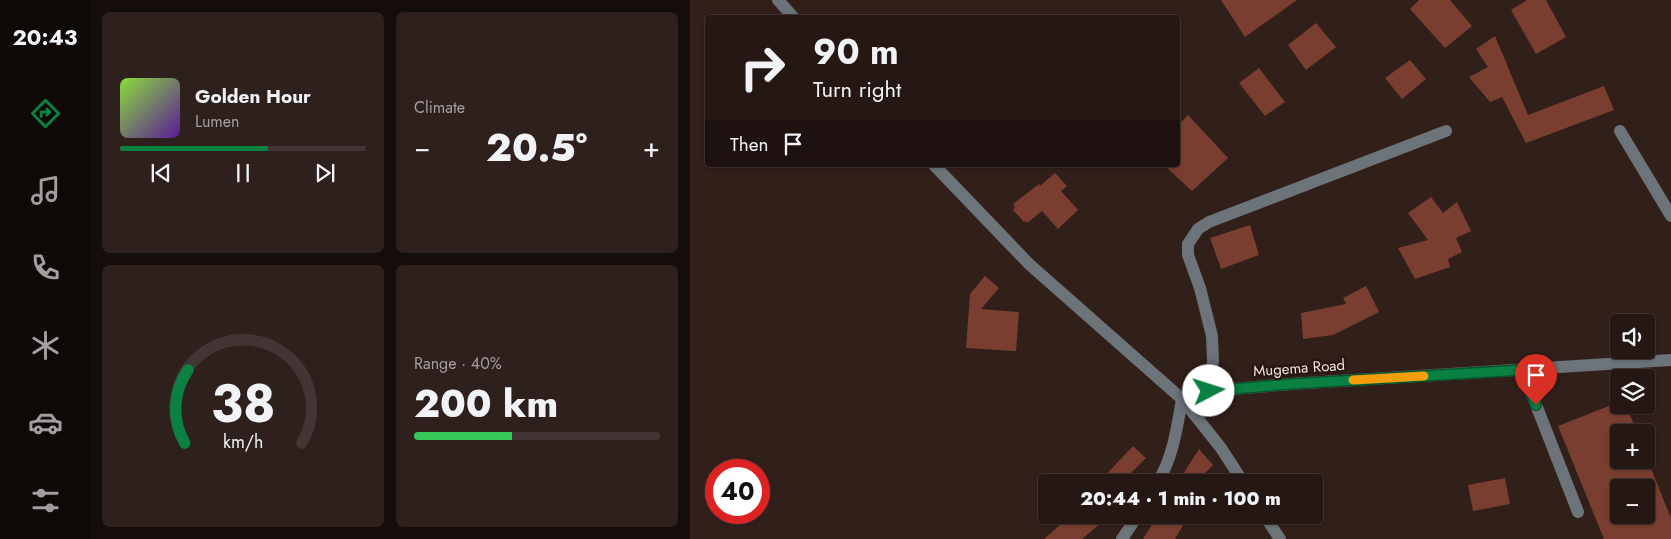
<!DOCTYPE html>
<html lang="en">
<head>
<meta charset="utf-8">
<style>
  :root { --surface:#251714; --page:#2d201d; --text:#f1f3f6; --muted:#a39fa0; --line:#423634; --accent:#0b8043 }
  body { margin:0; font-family:Jost,sans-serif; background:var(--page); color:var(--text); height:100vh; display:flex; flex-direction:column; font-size:19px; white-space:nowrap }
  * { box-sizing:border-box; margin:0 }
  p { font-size:16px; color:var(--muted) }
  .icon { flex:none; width:28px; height:28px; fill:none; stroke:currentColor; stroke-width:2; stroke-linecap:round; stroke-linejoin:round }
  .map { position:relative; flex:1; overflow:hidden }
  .sheet { display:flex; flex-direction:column; gap:12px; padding:12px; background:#140d0b; width:600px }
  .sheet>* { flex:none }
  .top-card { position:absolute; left:15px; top:15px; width:475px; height:152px; border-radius:5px; box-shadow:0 1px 4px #0004,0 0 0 1px var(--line); background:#251714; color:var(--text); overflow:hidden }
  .tools { position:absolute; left:920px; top:314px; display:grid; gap:10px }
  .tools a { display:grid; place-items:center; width:45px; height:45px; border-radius:5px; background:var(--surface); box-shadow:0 1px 4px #0004,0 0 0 1px var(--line); font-size:25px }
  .speed { position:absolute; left:15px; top:459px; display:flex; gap:10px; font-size:25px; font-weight:700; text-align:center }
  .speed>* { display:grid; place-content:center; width:65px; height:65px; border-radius:50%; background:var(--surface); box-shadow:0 1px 4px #0004,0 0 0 1px var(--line); line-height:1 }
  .speed .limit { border:8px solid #d22; background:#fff; color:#111 }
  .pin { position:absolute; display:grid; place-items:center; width:42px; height:42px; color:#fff; margin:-51px -21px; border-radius:50% 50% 50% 0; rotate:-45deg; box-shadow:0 0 5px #0007 }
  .pin .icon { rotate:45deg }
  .me { position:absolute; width:55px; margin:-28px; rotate:85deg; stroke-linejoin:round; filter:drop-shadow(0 0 4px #0008) }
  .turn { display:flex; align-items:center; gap:18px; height:105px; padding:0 25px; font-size:22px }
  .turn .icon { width:65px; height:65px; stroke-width:2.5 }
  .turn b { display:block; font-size:35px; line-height:42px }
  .then { display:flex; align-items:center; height:48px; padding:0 25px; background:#0003; gap:10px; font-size:19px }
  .big { font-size:38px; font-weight:800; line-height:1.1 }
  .sheet .card { flex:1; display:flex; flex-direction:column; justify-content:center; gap:8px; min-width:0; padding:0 18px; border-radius:8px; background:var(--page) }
  .sheet .dial { align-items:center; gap:0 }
  .dial svg { height:130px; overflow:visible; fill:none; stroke:var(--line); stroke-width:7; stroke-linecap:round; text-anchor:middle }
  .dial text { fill:var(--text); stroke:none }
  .song { display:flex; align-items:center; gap:15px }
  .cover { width:60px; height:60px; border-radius:8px; background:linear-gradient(135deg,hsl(90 70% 55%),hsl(270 70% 35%)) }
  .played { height:5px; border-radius:2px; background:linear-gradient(90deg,var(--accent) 60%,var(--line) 60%) }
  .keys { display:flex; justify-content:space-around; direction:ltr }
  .heat { display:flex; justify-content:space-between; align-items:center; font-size:28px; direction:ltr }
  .charge { height:8px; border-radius:4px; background:linear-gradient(90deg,#34c759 40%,var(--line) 0) }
  .sheet .tiles { flex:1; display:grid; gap:12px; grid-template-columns:repeat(2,1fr) }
  .trip { position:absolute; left:348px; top:474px; width:285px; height:50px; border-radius:5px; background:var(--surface); box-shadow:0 1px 4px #0004,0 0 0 1px var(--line); font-weight:800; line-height:50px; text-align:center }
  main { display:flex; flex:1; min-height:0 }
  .tab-bar { display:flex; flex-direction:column; width:90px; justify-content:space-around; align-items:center; background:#0f0908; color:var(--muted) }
  .tab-bar .icon { width:35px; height:35px }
  .tab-bar .selected { color:var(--accent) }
  .tab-bar b { font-size:22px; color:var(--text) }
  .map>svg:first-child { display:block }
</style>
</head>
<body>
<main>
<nav class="tab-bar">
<b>20:43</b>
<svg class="icon selected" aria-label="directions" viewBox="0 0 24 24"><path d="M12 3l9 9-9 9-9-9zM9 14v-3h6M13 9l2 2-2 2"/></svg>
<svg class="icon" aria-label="music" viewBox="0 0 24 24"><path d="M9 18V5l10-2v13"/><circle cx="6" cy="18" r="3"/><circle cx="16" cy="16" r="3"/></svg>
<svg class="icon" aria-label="phone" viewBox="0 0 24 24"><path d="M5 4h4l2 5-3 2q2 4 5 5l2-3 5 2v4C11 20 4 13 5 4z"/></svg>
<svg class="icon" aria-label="climate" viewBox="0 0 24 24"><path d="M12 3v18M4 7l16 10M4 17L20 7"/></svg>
<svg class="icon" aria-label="car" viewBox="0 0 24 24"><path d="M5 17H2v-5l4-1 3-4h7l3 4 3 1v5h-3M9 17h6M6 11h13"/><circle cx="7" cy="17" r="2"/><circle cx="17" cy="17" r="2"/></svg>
<svg class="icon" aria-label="filters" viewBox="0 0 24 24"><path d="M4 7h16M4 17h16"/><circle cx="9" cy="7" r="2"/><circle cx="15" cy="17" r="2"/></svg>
</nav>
<section class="sheet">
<div class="tiles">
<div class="card">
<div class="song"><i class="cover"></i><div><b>Golden Hour</b><p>Lumen</p></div></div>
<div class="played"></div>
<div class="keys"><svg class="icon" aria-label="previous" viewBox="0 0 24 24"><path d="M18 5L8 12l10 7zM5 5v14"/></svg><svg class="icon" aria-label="pause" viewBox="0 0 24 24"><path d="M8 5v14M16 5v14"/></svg><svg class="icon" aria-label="next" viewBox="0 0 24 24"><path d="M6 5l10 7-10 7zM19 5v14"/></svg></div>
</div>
<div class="card"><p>Climate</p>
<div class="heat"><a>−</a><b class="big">20.5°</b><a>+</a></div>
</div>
<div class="card dial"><svg viewBox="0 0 100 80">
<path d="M14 69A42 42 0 1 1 86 69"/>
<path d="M14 69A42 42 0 0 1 16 24" stroke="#0b8043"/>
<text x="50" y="56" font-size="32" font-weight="700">38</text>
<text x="50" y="72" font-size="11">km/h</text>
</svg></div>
<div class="card"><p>Range · 40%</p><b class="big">200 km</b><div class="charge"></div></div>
</div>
</section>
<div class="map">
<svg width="981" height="539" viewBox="0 0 981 539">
  <rect width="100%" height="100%" fill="#311f1a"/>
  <g fill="#793e2f" fill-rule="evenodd">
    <polygon points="531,0 607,0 555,37"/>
    <polygon points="729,0 760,0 782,26 755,48 720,9"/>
    <polygon points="837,0 856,0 876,37 846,54 821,10"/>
    <polygon points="626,23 646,47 616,70 598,45"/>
    <polygon points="805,36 838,115 914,86 924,110 836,143 812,97 800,102 779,77 798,67 786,49"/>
    <polygon points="720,60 736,79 712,99 695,78"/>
    <polygon points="569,68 595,102 575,116 549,83"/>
    <polygon points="498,115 538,158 502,191 474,165 488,165 488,125"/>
    <polygon points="365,173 377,186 371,191 388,210 368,229 352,211 337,223 336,221 334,222 323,210 325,208 323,204 349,184 350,186"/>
    <polygon points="741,197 753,213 767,202 781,231 766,238 772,252 758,259 760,267 725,279 708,248 738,240 718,213"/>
    <polygon points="560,225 569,255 531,269 520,238"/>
    <polygon points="295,276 309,288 291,309 329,312 326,351 276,348 280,294"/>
    <polygon points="676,286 689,312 643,335 613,339 611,313 656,304 653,298"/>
    <path d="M929,402V405H936L947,432H929V460H956V456L981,518V539H914L868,426ZM929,488H956V515H929Z"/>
    <polygon points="443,446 456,458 441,473 450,482 409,482"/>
    <polygon points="509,449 523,465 510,478 518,482 488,482"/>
    <polygon points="815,478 820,504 783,511 778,485"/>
    <polygon points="368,515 420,515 392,539 354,539 372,523 367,517"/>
    <polygon points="468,515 499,515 485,539 453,539"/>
  </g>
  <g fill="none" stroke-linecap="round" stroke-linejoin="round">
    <g stroke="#6c7379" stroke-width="12">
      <polyline points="88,0 104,18"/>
      <polyline points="930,131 981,216"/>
      <polyline points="244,165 339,264 492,399 519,391 601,384 981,360"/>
      <polyline points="832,369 888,512"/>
      <polyline points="519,391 523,361 522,336 510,288 498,255 498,244 508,229 519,222 756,131"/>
      <polyline points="492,399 531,448 553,482"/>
      <path d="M468,482C483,457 487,428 492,399"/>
      <polyline points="574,515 590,539"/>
      <polyline points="432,539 448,515"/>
    </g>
  </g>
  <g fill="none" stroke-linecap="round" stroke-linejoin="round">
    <defs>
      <polyline id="route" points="519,391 601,384 832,370 846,405"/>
    </defs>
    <use href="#route" stroke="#07532c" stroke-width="12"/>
    <use href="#route" stroke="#0b8043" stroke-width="9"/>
    <polyline stroke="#f59e0b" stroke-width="9" points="663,380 734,376"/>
  </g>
  <g text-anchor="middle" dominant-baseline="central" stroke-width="5" stroke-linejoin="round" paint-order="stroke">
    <g font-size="15" fill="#efe2df" stroke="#271611">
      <text transform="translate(609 368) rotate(-4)">Mugema Road</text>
    </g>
  </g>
</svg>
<div class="tools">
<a><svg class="icon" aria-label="sound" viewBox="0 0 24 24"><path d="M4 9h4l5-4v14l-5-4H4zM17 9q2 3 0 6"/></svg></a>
<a><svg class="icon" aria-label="layers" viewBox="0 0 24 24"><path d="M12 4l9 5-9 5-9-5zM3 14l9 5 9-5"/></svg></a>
<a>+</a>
<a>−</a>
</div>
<div class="speed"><div class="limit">40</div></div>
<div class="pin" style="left:846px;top:405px;background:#d93025"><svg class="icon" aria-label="arrive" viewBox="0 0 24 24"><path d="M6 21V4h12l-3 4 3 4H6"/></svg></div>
<svg class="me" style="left:519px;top:391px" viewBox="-20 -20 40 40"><circle r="19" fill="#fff"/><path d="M0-13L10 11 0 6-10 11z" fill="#0b8043"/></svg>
<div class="trip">20:44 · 1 min · 100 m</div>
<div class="top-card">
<div class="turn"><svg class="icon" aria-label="right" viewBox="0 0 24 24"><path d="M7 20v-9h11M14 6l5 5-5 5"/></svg><div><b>90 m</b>Turn right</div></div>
<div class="then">Then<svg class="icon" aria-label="arrive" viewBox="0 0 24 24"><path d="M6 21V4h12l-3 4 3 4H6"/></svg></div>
</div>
</div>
</main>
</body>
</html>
